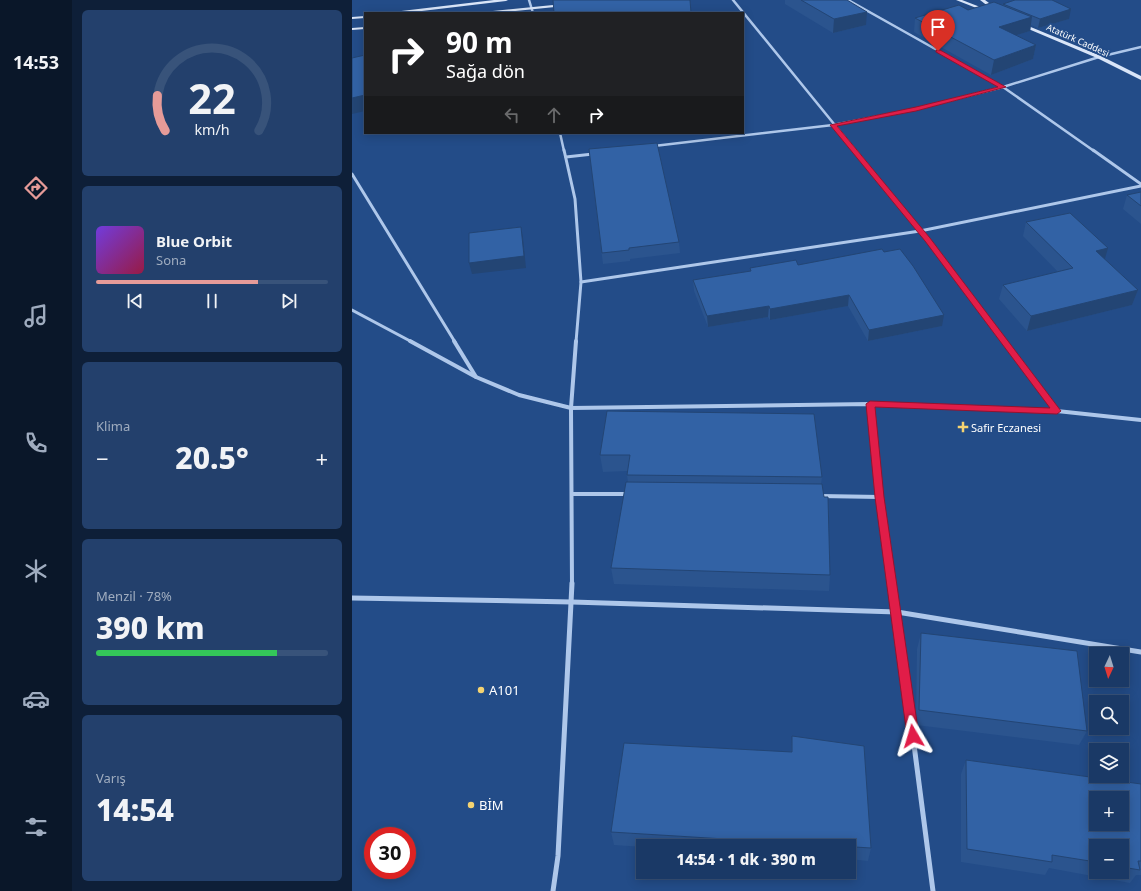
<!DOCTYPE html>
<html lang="tr">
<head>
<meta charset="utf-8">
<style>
  :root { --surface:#1a3966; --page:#23406c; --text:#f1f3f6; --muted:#9facbf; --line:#38537a; --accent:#e69b98 }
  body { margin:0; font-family:"Noto Sans",sans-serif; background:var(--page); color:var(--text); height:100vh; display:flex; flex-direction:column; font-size:15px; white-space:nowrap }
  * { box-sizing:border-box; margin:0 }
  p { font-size:13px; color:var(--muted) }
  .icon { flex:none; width:22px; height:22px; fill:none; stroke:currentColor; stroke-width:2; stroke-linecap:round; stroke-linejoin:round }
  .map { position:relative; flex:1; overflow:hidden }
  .details { display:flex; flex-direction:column; gap:10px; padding:10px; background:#0e1f38; width:280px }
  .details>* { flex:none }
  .hud { position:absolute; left:12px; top:12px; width:380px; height:122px; border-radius:0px; box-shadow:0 2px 10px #0003,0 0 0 1px var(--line); background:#202124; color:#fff; overflow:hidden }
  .needle { width:26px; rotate:184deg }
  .controls { position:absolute; left:737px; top:647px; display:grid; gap:8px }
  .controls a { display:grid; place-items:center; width:40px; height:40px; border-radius:0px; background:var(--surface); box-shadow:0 2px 10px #0003,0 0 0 1px var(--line); font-size:20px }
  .speed { position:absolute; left:12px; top:827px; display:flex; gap:8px; font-size:20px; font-weight:700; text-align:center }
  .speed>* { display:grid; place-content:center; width:52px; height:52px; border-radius:50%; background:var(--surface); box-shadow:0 2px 10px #0003,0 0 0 1px var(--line); line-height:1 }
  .speed .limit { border:6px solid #d22; background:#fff; color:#111 }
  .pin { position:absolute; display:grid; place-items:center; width:34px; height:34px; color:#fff; margin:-41px -17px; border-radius:50% 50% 50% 0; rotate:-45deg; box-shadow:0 0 4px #0007 }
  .pin .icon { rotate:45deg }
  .me { position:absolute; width:44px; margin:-22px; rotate:353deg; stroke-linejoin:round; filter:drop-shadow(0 0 3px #0008) }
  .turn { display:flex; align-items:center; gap:14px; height:84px; padding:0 16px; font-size:18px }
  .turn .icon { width:52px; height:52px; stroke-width:2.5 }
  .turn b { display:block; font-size:28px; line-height:34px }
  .lanes { display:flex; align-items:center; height:38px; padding:0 16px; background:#0003; justify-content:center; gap:20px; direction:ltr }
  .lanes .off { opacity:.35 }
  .big { font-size:30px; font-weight:800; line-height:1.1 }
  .details .tile { flex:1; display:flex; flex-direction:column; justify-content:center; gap:6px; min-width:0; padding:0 14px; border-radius:6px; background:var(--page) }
  .details .dial { align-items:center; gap:0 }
  .dial svg { height:104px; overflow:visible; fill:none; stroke:var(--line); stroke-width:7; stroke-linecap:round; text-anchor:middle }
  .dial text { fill:var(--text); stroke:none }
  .song { display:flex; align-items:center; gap:12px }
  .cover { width:48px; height:48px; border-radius:6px; background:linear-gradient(135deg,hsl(260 70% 55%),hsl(340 70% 35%)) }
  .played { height:4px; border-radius:2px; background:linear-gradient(90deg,var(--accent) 70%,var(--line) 70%) }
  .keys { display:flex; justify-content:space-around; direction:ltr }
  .heat { display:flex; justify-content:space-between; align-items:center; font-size:22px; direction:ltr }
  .charge { height:6px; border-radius:3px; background:linear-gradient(90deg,#34c759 78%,var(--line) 0) }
  .trip { position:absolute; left:284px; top:839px; width:220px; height:40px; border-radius:0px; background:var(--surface); box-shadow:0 2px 10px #0003,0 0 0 1px var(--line); font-weight:800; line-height:40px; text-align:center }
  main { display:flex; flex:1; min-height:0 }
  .menu { display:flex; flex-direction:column; width:72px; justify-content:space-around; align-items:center; background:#0a1729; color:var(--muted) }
  .menu .icon { width:28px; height:28px }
  .menu .active { color:var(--accent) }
  .menu b { font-size:18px; color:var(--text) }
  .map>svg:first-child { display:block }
</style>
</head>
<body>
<main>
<nav class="menu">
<b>14:53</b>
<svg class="icon active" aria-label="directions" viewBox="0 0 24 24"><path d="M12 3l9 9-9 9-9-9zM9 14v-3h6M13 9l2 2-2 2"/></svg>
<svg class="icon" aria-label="music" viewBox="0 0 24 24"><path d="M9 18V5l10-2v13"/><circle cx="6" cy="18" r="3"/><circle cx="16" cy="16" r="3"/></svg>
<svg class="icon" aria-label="phone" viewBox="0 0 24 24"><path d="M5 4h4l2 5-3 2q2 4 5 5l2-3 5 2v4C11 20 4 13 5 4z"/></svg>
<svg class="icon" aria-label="climate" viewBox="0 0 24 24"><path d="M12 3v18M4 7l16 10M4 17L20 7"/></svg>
<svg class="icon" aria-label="car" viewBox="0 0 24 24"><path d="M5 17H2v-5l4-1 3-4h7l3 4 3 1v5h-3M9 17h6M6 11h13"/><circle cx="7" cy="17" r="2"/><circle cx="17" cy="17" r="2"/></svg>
<svg class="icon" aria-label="filters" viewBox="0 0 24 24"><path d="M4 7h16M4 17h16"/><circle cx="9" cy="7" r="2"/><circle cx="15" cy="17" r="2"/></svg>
</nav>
<section class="details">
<div class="tile dial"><svg viewBox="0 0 100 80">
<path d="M14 69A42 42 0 1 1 86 69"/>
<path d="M14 69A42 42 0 0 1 8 42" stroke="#e69b98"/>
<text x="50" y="56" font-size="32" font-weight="700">22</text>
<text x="50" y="72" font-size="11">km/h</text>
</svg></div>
<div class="tile">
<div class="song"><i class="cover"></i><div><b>Blue Orbit</b><p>Sona</p></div></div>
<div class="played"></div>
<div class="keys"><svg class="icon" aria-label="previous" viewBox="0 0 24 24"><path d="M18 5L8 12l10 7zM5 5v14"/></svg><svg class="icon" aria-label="pause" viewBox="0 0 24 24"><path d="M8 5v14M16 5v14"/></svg><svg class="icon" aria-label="next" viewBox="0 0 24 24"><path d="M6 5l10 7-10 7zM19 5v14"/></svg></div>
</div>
<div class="tile"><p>Klima</p>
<div class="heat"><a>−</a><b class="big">20.5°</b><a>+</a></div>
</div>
<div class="tile"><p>Menzil · 78%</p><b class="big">390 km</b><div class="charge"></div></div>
<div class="tile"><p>Varış</p><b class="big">14:54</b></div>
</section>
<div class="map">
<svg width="789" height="891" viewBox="0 0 789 891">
  <rect width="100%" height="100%" fill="#234c88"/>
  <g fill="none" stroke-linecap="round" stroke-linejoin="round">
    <g stroke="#aec7ea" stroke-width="2.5">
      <polyline points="177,0 181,13"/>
      <polyline points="381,0 504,151"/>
      <polyline points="496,0 651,87 742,151"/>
      <polyline points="208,133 212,151"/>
      <polyline points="302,146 481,125 564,109 651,87 747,57 789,47"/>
    </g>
    <g stroke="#aec7ea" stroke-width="3">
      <polyline points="212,150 223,199 229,282 224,342"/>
      <polyline points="503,150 575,239 653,342"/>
      <polyline points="741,150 789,184"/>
      <polyline points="214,157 241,154"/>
      <polyline points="0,174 103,342"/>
      <polyline points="229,282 568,231 789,186"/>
      <polyline points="0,310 60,342"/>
    </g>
    <g stroke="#aec7ea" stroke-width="4">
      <polyline points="58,341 124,377 167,395 219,408 518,404 705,411 789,420"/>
      <polyline points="102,341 124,377"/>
      <polyline points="652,341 705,411"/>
      <polyline points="518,404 528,497 541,584"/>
      <polyline points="220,494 275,494"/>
      <polyline points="468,496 528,497"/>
      <polyline points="220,584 219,408 224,341"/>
    </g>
    <g stroke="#aec7ea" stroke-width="5">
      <polyline points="541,583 581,891"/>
      <polyline points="0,598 220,602 545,612 789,652"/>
      <polyline points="201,891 206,856 220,583"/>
    </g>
    <g fill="#d9e5f8" fill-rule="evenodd">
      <polygon points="142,0 156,0 154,1 53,13 39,13 41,12"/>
      <polygon points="604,0 610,0 636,10 632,11"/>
      <polygon points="628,0 633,0 645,9 641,10"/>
      <polygon points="211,4 213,4 213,6 145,13 129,13 131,12"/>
      <polygon points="13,16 13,18 0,19 0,17"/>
      <polygon points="669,23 749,56 789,76 789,80 745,58 667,25 667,23"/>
      <polygon points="13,27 13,29 0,30 0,28"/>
    </g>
  </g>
  <g fill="#2b548e" fill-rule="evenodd">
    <polygon points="433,0 495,0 514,25 481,33 433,4"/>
    <polygon points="651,4 717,19 686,28 679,25 678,31 664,35 684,45 681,59 639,75 562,32 563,18 616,10 650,5"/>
    <polygon points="237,149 327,242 328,253 278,259 278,261 251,264"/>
    <polygon points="789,192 789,224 771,209 775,195"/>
    <polygon points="674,222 753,259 786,290 780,305 675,331 647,299 651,285 706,272 671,236"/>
    <polygon points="446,265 590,326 516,341 496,306 418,320 416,317 356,327 342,291 341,280 398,271 398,268"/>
    <polygon points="255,411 470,477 469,484 478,575 477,591 262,584 259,568 276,482 275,475 275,471 251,472 248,455"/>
    <polygon points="569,633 735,731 727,745 564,725 565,649"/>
    <polygon points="440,736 519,848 516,861 497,859 497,846 291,846 291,847 262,845 259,832 439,751"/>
    <path d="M614,760L789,784V875H784L778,883L697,868L693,875L609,862V774ZM744,846H770V872H744Z"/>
  </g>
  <g fill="#234574">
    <polygon points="719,9 717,19 686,28 688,19"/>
    <polygon points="515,12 514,25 481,33 482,19"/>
    <polygon points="680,17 678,31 645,41 647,27"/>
    <polygon points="684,45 681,59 639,75 642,60"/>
    <polygon points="13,95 13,111 0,114 0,98"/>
    <polygon points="169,227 171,238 174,268 120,274 117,263"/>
    <polygon points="756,248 752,262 744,251"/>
    <polygon points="786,290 780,305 675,331 679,316"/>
    <polygon points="497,295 496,306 418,320 418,309"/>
    <polygon points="417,306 416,317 356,327 355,316"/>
    <polygon points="592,315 590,326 516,341 517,330"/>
  </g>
  <g fill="#3262a5" stroke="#234574" fill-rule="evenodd">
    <polygon points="201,0 338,0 339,13 202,13"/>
    <polygon points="449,0 495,0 515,12 482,19"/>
    <polygon points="663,0 700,0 719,9 688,19 651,4"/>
    <polygon points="642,2 680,17 647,27 684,45 642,60 563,18 607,5 616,10"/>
    <polygon points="13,55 13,95 0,98 0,58"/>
    <polygon points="305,143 327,242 277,248 277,250 250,253 237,149"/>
    <polygon points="789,192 789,206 775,195"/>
    <polygon points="718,213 756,248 744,251 786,290 679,316 651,285 721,268 674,222"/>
    <polygon points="169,227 172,256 117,263 117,233"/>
    <polygon points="530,249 532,252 548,249 561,266 592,315 517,330 497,295 418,309 417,306 355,316 341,280 399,271 398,268 444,260 446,265"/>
    <polygon points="255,411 462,414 470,477 275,475 278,455 248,455"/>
    <polygon points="274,482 470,484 472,497 476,497 478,575 259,568"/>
    <polygon points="569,633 725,651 735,731 567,710"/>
    <polygon points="440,736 512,746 519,848 259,832 272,743 440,752"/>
    <path d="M614,760L789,784V861H786L788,870L770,867V846H744V862L700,855V862L615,849ZM744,798H770V824H744Z"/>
  </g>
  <polygon fill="#e11d48" stroke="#92132f" points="584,50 588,50 654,87 564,111 485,126 578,238 709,411 705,414 523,407 532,497 567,736 565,740 561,742 557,740 555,736 523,497 514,404 518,401 698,408 573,241 478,125 564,107 646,87 584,52"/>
  <g fill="#f5d371" stroke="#234c88" stroke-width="1.5">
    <path d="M609 421h4v4h4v4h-4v4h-4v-4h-4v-4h4z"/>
    <circle cx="129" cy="690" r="4"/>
    <circle cx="119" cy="805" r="4"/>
  </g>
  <g text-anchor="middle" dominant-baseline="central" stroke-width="4" stroke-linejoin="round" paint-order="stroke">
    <g font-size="9" fill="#fff" stroke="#234c88">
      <text transform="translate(726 40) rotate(24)">Atatürk Caddesi</text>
    </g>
    <g font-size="11" fill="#fff" stroke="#234c88" text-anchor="start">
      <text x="619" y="427">Safir Eczanesi</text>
    </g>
    <g font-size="13" fill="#fff" stroke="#234c88" text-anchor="start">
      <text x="137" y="690">A101</text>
      <text x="127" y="805">BİM</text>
    </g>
  </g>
</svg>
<div class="controls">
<a><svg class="needle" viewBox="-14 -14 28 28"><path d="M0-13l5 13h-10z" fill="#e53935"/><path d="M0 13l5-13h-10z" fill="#9facbf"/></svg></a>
<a><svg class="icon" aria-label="search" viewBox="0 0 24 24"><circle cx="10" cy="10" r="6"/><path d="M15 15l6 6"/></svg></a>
<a><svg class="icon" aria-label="layers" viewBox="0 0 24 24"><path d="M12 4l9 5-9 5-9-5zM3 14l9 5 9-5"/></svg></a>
<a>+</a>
<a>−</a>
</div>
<div class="speed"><div class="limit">30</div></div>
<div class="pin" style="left:586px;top:51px;background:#d93025"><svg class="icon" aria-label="arrive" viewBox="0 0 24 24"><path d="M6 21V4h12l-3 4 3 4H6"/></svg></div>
<svg class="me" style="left:561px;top:736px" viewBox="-20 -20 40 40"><path d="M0-17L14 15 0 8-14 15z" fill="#e11d48" stroke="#fff" stroke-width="4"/></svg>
<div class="trip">14:54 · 1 dk · 390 m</div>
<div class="hud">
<div class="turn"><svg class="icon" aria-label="right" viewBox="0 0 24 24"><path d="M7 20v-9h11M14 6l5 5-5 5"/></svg><div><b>90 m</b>Sağa dön</div></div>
<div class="lanes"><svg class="icon off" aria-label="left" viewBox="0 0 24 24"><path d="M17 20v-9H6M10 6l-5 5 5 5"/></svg><svg class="icon off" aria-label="ahead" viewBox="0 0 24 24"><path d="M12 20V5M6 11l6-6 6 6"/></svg><svg class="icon" aria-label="right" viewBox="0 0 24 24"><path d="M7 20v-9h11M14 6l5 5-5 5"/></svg></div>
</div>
</div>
</main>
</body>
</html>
